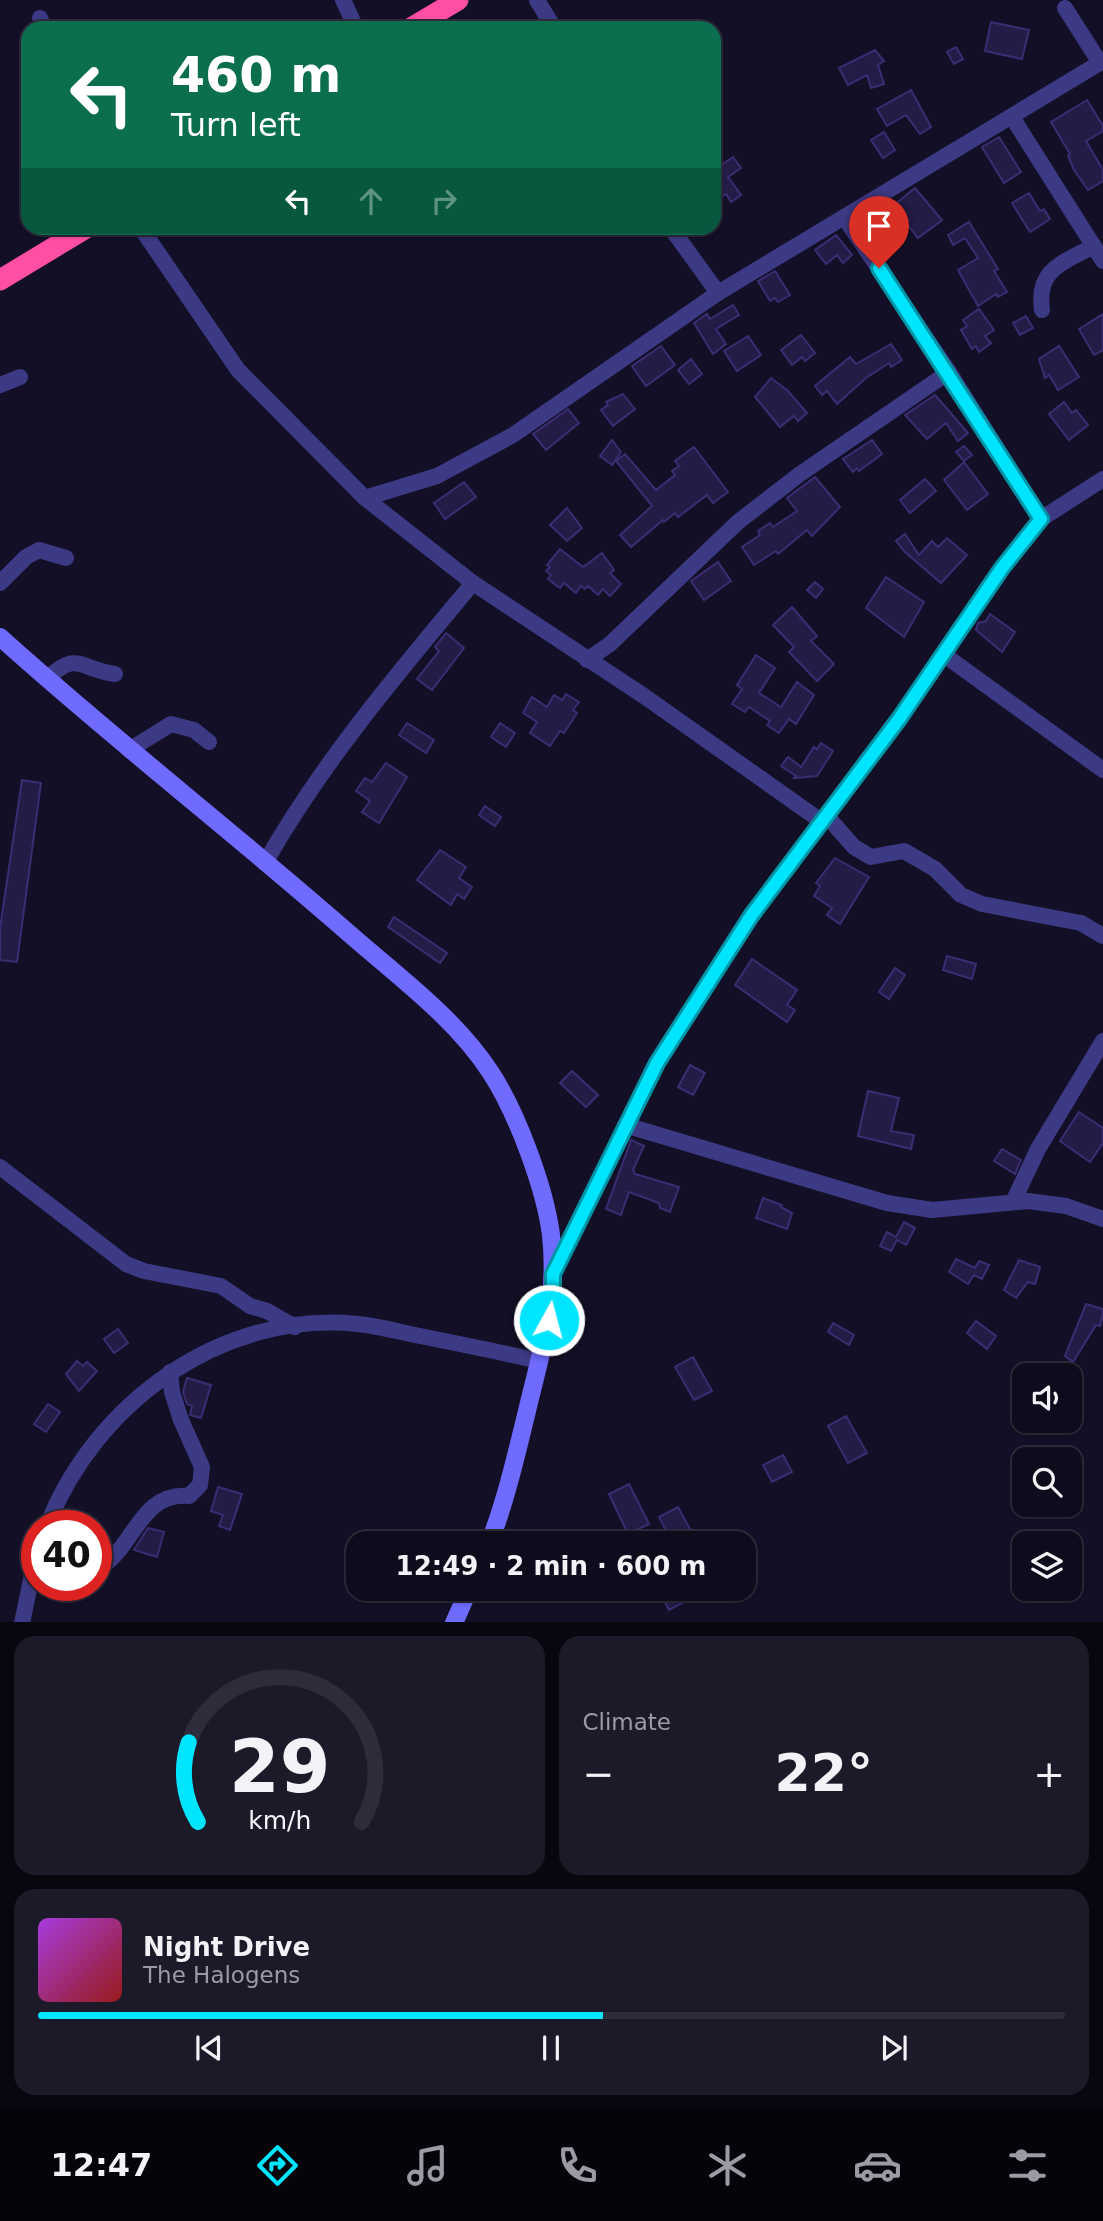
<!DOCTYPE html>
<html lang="en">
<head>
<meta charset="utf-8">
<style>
  :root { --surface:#0e0b1c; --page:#1c1929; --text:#f1f3f6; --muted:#9b9ba3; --line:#2e2b3b; --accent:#00e5ff }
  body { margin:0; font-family:"DejaVu Sans",sans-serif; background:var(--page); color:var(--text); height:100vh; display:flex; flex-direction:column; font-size:26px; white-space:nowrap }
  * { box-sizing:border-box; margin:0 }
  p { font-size:23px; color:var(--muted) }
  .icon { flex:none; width:38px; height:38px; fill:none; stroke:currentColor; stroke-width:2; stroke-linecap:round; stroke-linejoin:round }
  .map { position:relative; height:1622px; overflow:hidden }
  .side { display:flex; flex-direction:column; gap:14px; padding:14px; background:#08060f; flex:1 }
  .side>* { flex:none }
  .hud { position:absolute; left:21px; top:21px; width:700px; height:214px; border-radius:21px; box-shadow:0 2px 5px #0004,0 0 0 2px var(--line); background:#0b6e4f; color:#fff; overflow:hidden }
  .tools { position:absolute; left:1012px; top:1363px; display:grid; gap:14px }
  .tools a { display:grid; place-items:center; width:70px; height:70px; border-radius:14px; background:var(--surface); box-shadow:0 2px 5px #0004,0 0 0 2px var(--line); font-size:35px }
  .speed { position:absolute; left:21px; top:1510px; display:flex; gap:14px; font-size:35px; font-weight:700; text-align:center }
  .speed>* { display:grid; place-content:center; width:91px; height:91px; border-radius:50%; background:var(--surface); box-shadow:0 2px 5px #0004,0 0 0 2px var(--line); line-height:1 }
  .speed .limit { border:10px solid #d22; background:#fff; color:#111 }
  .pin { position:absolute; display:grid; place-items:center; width:60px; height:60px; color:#fff; margin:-72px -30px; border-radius:50% 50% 50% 0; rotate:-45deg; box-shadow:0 0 7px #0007 }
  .pin .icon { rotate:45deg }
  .me { position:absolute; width:77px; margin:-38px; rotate:7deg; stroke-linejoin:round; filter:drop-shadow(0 0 5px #0008) }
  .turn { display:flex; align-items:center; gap:24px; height:147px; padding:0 35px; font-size:32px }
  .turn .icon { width:91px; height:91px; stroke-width:2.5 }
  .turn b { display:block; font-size:49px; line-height:60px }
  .lanes { display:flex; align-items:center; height:66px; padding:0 35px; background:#0003; justify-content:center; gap:35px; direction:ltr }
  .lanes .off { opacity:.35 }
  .big { font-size:52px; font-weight:700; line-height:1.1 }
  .side .card { flex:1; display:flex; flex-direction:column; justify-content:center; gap:10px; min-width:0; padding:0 24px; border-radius:21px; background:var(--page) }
  .side .dial { align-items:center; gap:0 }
  .dial svg { height:182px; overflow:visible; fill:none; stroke:var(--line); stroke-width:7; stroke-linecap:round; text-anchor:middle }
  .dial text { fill:var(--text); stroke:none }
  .song { display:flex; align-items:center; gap:21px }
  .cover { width:84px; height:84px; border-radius:10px; background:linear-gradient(135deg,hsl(280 70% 55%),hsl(0 70% 35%)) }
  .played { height:7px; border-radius:4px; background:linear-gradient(90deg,var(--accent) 55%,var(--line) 55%) }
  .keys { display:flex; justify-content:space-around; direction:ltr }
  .heat { display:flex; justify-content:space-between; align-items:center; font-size:38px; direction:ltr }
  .side .tiles { flex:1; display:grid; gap:14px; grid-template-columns:1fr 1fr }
  .card:last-child { grid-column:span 2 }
  .trip { position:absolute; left:346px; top:1531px; width:410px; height:70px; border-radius:21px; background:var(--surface); box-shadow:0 2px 5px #0004,0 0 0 2px var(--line); font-weight:700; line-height:70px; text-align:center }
  .tab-bar { display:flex; height:112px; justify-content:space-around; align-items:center; background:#06040b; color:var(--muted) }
  .tab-bar .icon { width:49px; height:49px }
  .tab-bar .on { color:var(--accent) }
  .tab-bar b { font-size:32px; color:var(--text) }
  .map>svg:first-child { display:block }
</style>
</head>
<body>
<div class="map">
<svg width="1103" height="1623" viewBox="0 0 1103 1623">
  <rect width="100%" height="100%" fill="#130f26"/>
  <g fill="#241b47" stroke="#3b2d73" stroke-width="2">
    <polygon points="991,22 1029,30 1022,59 985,51"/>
    <polygon points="956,47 963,59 954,64 947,52"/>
    <polygon points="875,50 884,61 878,65 884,84 871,88 867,75 848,85 839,68"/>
    <polygon points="911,90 931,127 920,134 906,115 887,126 877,109"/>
    <polygon points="1087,100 1103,126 1103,131 1086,141 1103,170 1103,181 1088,190 1074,170 1068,156 1070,154 1051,122"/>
    <polygon points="884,132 895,150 883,158 871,140"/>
    <polygon points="999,137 1021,172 1004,183 982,147"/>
    <polygon points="733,157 741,168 728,177 741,195 731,202 726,194 714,202 714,170"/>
    <polygon points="915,188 942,220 918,238 893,206"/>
    <polygon points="1029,193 1040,211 1044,209 1050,219 1030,232 1012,203"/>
    <polygon points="969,222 998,269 994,271 1007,292 998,297 996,294 978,306 958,270 978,258 965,238 953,245 948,235"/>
    <polygon points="836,235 852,255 843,263 837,255 826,264 815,250"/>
    <polygon points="775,271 790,295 778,302 775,298 770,301 758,281"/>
    <polygon points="733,305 739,315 716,329 726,344 713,354 694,323 707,314 710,319"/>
    <polygon points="979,309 994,330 985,336 991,343 979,352 976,346 972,349 961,330 967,326 963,320"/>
    <polygon points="1103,314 1103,350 1094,355 1079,329"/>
    <polygon points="1026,316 1033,328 1020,335 1013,323"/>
    <polygon points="801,335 815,353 805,361 802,357 792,365 781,350"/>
    <polygon points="748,336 761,355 737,371 724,351"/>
    <polygon points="891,344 902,360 891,367 889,363 866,378 837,404 827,391 822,395 815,386 850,357 856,364"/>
    <polygon points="661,346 675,365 646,386 632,366"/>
    <polygon points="1059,346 1079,377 1058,390 1049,375 1045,378 1039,359"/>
    <polygon points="691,359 702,374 689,384 678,370"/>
    <polygon points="771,378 788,391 807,413 798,421 794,416 780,427 755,397"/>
    <polygon points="623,394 635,409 613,426 601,410 608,405 606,402"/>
    <polygon points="935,395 968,433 958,441 946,423 927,439 905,415"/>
    <polygon points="1064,402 1072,413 1076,410 1088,425 1069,440 1049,414"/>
    <polygon points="568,409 579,423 546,450 533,434"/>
    <polygon points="612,440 621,452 612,465 600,456"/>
    <polygon points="872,440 882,454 859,471 857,468 853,472 843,459"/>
    <polygon points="964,446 972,455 964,461 956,452"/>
    <polygon points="694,447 728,492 713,503 707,495 678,517 675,513 664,522 663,520 631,547 620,535 652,506 616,461 625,454 656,490 675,475 672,471 679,466 675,461"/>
    <polygon points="964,462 988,494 967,510 944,480"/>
    <polygon points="815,477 840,507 812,536 807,530 778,554 776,551 754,565 742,547 760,535 758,531 770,523 773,527 797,511 787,498"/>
    <polygon points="925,479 936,491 910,513 900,500"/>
    <polygon points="464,482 476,497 445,519 434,503"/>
    <polygon points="567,508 582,528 567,541 550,525"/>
    <polygon points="905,534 919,555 932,541 938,547 947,538 967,555 941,583 905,552 896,541"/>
    <polygon points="560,549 583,567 602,553 614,570 610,573 621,584 610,596 603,589 598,595 588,586 585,589 581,586 576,593 564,583 560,588 548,579 551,575 546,571 550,567 547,565"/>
    <polygon points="718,562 731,581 704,600 691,581"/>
    <polygon points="886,577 924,602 904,637 866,608"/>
    <polygon points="815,582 823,589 816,598 807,590"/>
    <polygon points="792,607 817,636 811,641 834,664 817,681 789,652 794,647 773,625"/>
    <polygon points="990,614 1015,632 1002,652 976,630 978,623 986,621"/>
    <polygon points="446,633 464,648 432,690 417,679 439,651 435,647"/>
    <polygon points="756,655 775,668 759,693 781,707 797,682 814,695 796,724 789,719 779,733 767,725 770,721 749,707 745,712 732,704 742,689 737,685"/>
    <polygon points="566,694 579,702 573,710 577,713 564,733 560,731 550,746 530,733 537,722 523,713 532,697 547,707 554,695 562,700"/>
    <polygon points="407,723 434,740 426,753 399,735"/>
    <polygon points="500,723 515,733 506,747 491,737"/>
    <polygon points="821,743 833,751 817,776 794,778 796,776 781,766 788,757 801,767 814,747 817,749"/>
    <polygon points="386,763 407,777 379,823 362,812 370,801 356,791 365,778 372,782"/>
    <polygon points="22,780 41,783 17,962 0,960 0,928"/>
    <polygon points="485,806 501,817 495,826 479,815"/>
    <polygon points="440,850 466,867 459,878 472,887 464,899 457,894 451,905 417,880"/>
    <polygon points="835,858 869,877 840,924 827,915 832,908 814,896 820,886 816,883"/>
    <polygon points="394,917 447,953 440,963 388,927"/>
    <polygon points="947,956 976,964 972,979 943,970"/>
    <polygon points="752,959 797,990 787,1005 795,1010 787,1022 735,985"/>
    <polygon points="895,968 905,975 889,999 879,992"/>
    <polygon points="690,1065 705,1073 693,1095 678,1087"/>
    <polygon points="572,1071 598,1095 586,1107 560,1083"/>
    <polygon points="868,1091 899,1098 891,1131 914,1135 911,1149 858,1136"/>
    <polygon points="1079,1112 1103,1128 1103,1143 1090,1162 1060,1141"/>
    <polygon points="631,1140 644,1146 633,1170 635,1174 679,1187 670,1212 660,1208 659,1203 629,1192 621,1215 606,1209"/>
    <polygon points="1002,1149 1021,1160 1015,1174 994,1161"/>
    <polygon points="763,1198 782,1205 781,1207 792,1213 787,1229 756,1218"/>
    <polygon points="904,1222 915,1228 906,1245 897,1240 891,1251 880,1246 887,1232 896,1237"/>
    <polygon points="956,1259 975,1268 979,1261 989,1265 982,1279 974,1275 968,1284 949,1272"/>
    <polygon points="1019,1260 1040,1267 1035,1284 1028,1282 1016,1298 1004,1290"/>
    <polygon points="1086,1304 1103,1309 1103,1315 1100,1326 1096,1325 1073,1362 1065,1356"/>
    <polygon points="976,1321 996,1336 987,1349 967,1333"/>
    <polygon points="833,1323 854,1335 849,1345 828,1332"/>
    <polygon points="118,1329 128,1343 114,1353 104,1339"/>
    <polygon points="693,1357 712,1391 694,1400 675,1367"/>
    <polygon points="77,1361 83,1366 87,1362 97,1371 79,1391 66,1374"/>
    <polygon points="187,1378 211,1385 201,1418 190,1415 192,1406 187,1404 183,1392"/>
    <polygon points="48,1404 60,1412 46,1432 34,1424"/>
    <polygon points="846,1416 867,1453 848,1463 828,1426"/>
    <polygon points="783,1455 792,1472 772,1482 763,1465"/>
    <polygon points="629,1484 649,1524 628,1534 609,1494"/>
    <polygon points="218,1487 242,1494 230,1530 219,1526 223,1515 211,1511"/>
    <polygon points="678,1507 698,1544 673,1544 659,1517"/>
    <polygon points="148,1528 164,1532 157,1557 134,1550"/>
    <polygon points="658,1589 682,1589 688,1600 669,1610"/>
  </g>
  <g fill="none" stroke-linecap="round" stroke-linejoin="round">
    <g stroke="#3d3a85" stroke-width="16">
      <polyline points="343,0 356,28"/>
      <polyline points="537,0 554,28"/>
      <polyline points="1065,8 1100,63"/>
      <polyline points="40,18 44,28"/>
      <polyline points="1012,117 1103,261"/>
      <polyline points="844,217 949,372 1041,519"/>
      <polyline points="141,228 238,370 365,498 473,583 644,696 821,821"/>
      <polyline points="671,228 718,293"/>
      <path d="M1042,310C1036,269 1063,263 1094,246"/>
      <polyline points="0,385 20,377"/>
      <polyline points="365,498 437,476 513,435 718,293 1103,61"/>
      <polyline points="0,583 26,557 39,550 66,558"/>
      <polyline points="943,654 1103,770"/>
      <polyline points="587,660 610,644 738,522 800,474 949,372"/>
      <path d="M47,679C78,649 80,670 115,674"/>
      <polyline points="129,750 171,724 194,730 209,742"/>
      <polyline points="826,815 854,847 871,857 904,851 935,869 961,895 982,904 1081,923 1103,936"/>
      <path d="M265,863C322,762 399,672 473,583"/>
      <polyline points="625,1125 887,1203 932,1210 1028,1201 1066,1206 1103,1219"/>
      <polyline points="0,1167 126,1264 144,1271 221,1286 250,1306 267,1311 295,1327"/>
      <polyline points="1013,1202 1038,1149 1103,1041"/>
      <polyline points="553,1274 657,1063 751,916 899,719 1002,568 1041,519 1103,479"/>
      <path d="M47,1526C95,1403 222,1310 358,1324C378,1326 400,1332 420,1336C460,1344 500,1352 539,1361"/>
      <path d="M96,1570C134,1551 139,1491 189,1496L200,1485L202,1467L181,1420L172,1392L170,1372"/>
      <polyline points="22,1623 37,1551"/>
    </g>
    <g stroke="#6f6bff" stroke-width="18">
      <path d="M0,637C114,740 236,834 352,936C400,978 456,1019 491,1073C517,1113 545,1188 551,1235C558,1300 542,1348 527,1411C516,1456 506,1500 489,1544"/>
      <polyline points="454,1623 469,1589"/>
    </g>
    <g stroke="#ff4fa3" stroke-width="21">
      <polyline points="411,28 458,0"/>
      <polyline points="0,280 86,228"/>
    </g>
  </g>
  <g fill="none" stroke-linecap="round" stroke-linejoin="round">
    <defs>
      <polyline id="route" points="549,1320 553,1299 553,1274 657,1063 751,916 899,719 1002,568 1041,519 879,268"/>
    </defs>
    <use href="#route" stroke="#0095a6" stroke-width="18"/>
    <use href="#route" stroke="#00e5ff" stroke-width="12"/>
  </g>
</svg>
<div class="tools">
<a><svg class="icon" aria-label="sound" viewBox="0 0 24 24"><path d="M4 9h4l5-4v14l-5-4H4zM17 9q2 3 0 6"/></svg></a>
<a><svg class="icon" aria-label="search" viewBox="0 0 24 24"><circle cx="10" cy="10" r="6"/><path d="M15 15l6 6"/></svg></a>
<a><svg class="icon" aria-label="layers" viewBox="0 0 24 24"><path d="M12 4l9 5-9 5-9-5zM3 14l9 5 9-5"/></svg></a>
</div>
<div class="speed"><div class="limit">40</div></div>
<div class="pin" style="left:879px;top:268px;background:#d93025"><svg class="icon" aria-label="arrive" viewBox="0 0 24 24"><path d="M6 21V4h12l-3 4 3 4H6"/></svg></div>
<svg class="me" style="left:549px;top:1320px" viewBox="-20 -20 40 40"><circle r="17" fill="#00e5ff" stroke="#fff" stroke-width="3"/><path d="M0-11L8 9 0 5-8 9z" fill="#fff"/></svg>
<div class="trip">12:49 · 2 min · 600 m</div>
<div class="hud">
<div class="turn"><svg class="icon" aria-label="left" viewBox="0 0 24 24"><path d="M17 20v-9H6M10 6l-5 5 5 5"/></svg><div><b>460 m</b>Turn left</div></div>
<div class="lanes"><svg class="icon" aria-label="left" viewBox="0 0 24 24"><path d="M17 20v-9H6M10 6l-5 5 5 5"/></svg><svg class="icon off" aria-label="ahead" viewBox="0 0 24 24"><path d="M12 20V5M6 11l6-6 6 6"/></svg><svg class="icon off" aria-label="right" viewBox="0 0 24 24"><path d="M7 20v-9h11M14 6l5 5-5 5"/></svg></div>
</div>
</div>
<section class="side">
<div class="tiles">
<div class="card dial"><svg viewBox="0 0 100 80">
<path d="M14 69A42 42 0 1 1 86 69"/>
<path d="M14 69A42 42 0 0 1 10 34" stroke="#00e5ff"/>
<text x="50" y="56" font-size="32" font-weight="700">29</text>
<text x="50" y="72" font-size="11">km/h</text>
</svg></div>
<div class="card"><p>Climate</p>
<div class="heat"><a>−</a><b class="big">22°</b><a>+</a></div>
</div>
<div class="card">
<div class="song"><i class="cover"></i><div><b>Night Drive</b><p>The Halogens</p></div></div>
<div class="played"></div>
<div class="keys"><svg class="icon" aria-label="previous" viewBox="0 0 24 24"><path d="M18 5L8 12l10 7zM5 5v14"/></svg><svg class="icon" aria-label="pause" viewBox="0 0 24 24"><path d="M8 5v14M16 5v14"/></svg><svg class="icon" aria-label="next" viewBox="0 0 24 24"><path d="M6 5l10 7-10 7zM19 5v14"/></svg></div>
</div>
</div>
</section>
<nav class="tab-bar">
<b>12:47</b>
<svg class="icon on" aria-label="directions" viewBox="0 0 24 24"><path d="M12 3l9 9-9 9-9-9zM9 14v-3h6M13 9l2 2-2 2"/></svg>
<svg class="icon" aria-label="music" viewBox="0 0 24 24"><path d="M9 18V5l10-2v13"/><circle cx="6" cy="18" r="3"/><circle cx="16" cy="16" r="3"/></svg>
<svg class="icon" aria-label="phone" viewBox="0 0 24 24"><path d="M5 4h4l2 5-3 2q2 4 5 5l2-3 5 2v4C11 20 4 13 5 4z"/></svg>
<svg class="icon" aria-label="climate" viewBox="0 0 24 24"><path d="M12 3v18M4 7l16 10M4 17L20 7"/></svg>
<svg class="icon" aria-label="car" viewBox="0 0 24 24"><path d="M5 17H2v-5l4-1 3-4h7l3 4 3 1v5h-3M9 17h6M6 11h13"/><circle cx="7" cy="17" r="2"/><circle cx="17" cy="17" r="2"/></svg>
<svg class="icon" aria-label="filters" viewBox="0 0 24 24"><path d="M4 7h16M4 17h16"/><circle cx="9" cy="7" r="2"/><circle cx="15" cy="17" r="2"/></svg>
</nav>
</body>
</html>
